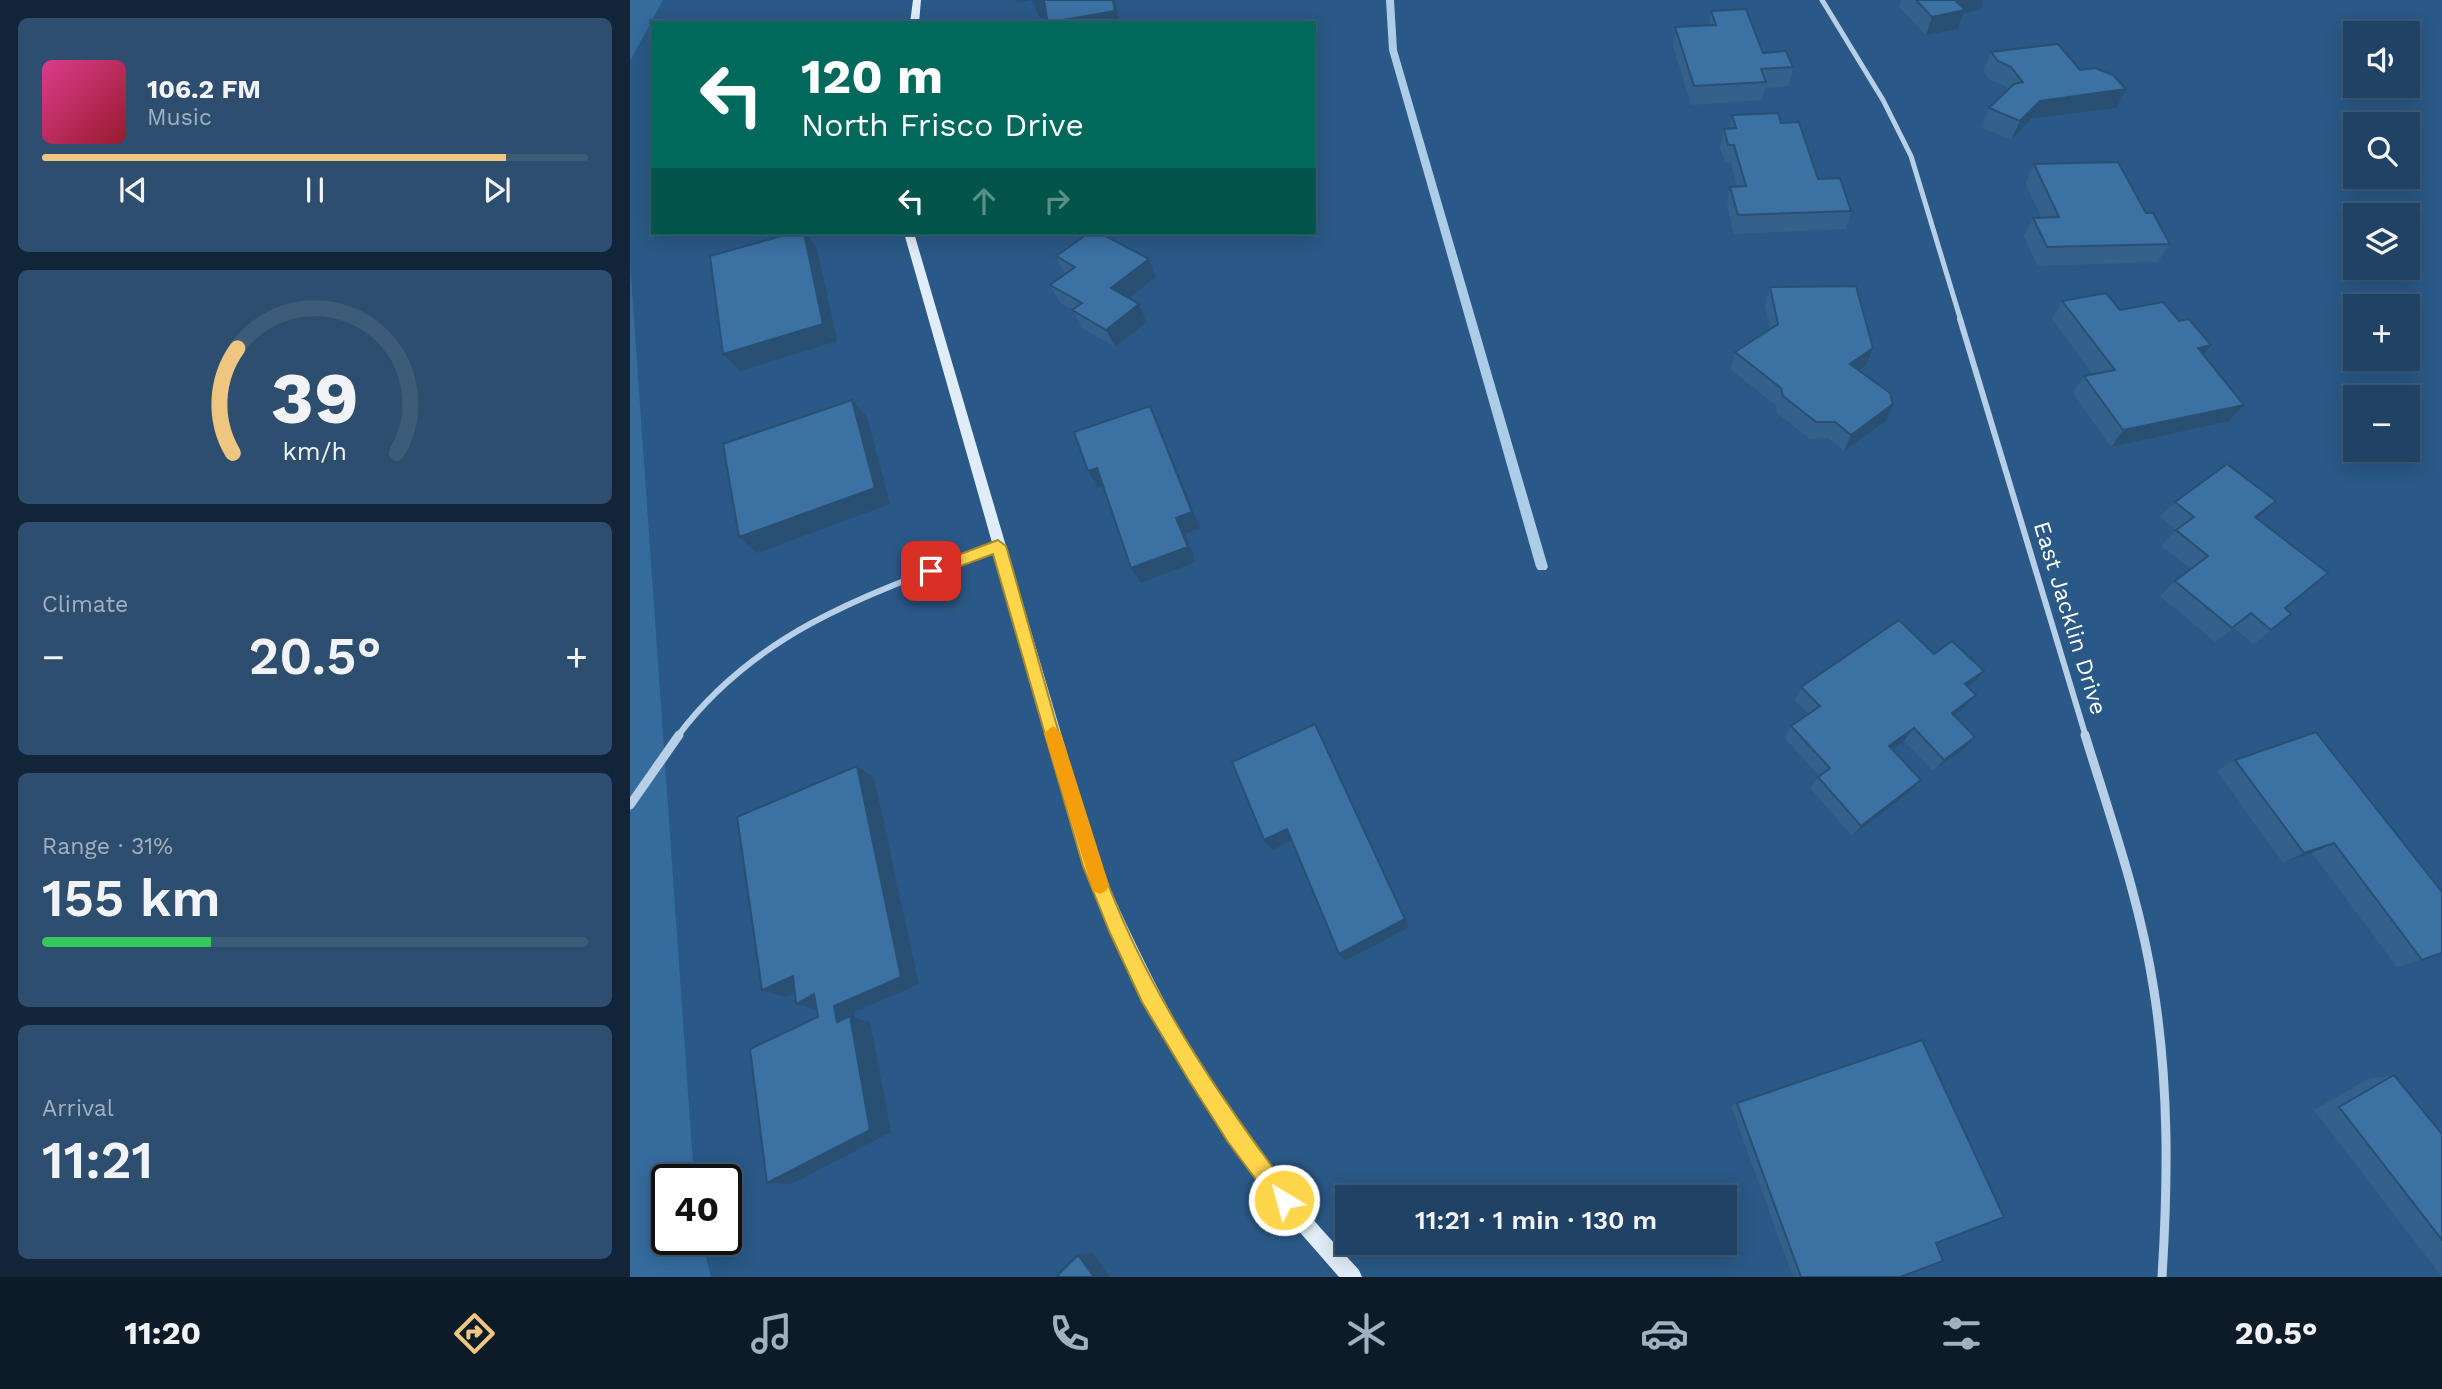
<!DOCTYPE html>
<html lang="en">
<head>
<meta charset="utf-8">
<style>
  :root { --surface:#204365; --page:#2d4e6e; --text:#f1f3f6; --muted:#a2b0bf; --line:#3d5c79; --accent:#eec67f }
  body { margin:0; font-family:"Work Sans",sans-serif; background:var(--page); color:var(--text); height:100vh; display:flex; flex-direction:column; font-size:26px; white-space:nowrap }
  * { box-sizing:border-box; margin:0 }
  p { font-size:23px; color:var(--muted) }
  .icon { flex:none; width:38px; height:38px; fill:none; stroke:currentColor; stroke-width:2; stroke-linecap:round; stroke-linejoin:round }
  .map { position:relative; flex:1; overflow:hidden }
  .panel { display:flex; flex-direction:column; gap:18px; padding:18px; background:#122538; width:630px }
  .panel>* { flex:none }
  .top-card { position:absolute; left:21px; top:21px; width:665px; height:214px; border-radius:0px; box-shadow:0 4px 18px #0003,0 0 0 2px var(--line); background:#00695c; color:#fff; overflow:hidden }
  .controls { position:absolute; left:1713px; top:21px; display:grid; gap:14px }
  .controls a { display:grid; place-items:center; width:77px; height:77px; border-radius:0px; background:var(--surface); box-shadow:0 4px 18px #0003,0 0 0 2px var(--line); font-size:35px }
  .speed { position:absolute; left:21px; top:1164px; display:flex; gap:14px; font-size:35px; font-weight:700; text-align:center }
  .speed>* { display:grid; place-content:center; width:91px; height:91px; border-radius:50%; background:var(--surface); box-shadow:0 4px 18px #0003,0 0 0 2px var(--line); line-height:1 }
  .speed .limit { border:4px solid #111; border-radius:10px; background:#fff; color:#111 }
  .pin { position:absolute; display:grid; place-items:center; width:60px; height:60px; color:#fff; margin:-30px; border-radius:14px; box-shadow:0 4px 10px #0006 }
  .me { position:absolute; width:77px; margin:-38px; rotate:323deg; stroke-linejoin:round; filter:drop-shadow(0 0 5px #0008) }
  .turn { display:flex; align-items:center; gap:24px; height:147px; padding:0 35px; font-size:32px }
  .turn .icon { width:91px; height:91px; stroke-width:2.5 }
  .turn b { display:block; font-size:49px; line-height:60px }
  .lanes { display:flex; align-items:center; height:66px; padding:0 35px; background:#0003; justify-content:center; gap:35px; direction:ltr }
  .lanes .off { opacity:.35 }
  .big { font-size:52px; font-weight:600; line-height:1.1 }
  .panel .widget { flex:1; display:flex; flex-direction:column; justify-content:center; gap:10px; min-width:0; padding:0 24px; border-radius:10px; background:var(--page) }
  .panel .dial { align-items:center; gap:0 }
  .dial svg { height:182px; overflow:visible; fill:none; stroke:var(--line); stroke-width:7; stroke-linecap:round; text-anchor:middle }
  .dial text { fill:var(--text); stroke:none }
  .song { display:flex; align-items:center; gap:21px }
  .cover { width:84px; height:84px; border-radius:10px; background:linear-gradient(135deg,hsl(330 70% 55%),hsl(350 70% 35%)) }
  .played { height:7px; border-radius:4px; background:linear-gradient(90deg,var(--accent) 85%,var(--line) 85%) }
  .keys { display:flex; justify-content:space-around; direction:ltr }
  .heat { display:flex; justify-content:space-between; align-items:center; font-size:38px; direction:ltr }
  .charge { height:10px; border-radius:5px; background:linear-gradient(90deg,#34c759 31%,var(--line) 0) }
  .trip { position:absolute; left:705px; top:1185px; width:402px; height:70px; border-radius:0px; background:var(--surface); box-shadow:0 4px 18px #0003,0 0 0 2px var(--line); font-weight:600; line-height:70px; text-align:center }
  .menu { display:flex; height:112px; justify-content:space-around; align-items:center; background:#0d1b28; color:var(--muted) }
  .menu .icon { width:49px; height:49px }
  .menu .on { color:var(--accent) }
  .menu b { font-size:32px; color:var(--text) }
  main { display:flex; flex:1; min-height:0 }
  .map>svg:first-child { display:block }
</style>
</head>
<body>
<main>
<section class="panel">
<div class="widget">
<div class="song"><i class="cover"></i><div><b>106.2 FM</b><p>Music</p></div></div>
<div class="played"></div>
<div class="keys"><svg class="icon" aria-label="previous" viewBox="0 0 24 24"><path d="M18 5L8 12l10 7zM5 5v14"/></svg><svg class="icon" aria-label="pause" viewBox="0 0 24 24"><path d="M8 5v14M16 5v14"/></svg><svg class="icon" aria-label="next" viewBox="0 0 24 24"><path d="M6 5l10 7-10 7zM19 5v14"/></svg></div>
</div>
<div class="widget dial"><svg viewBox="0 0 100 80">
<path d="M14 69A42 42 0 1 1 86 69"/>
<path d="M14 69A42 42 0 0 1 16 23" stroke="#eec67f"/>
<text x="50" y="56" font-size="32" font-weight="700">39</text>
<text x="50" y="72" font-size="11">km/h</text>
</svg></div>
<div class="widget"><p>Climate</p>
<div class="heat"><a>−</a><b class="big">20.5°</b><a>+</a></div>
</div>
<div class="widget"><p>Range · 31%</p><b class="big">155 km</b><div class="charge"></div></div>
<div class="widget"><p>Arrival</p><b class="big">11:21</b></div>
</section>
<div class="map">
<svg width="1812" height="1277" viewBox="0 0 1812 1277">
  <rect width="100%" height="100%" fill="#2a5987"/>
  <g fill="#356c9e">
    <polygon points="0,0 33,0 0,61"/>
    <polygon points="0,262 64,1179 37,1180 37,1239 71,1239 81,1277 0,1277"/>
  </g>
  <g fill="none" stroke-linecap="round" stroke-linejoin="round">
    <polygon fill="#accce8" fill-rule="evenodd" points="756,0 764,0 767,50 918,567 916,570 908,570 906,567 759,50"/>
    <polyline stroke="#b7d0e8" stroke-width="5" points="1192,0 1253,100 1281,156 1331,321"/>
    <g stroke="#b7d0e8" stroke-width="6">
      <polyline points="1330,319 1456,737"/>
      <path d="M47,737C128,628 246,591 368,546"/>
    </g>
    <g stroke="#b7d0e8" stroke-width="9">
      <path d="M1455,735C1481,819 1511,904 1524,991C1539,1086 1538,1181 1532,1277"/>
      <polyline points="0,805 49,735"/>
    </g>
    <g fill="#e0ecf7" fill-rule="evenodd">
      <polygon points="283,0 291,0 289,23 280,23"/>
      <path d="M274,233H284L470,866C513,964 562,1062 626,1149C657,1192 693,1231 729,1270L732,1277H709C675,1238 640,1200 610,1158C547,1067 497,968 454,866Z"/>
    </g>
  </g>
  <g fill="#33618c">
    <polygon points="1271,0 1354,0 1350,10 1334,13 1328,29 1296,35 1269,7"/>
    <polygon points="1081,11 1133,53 1163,67 1159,86 1135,88 1132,100 1061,105 1043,46 1045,27 1079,25"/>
    <polygon points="1361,52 1450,70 1486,108 1401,119 1381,140 1351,127 1359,108 1377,90 1374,85 1360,80 1353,71"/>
    <polygon points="1102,115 1151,123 1188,179 1221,211 1216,229 1104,234 1097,205 1100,187 1107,187 1101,163 1095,163 1090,147 1094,129 1099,129"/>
    <polygon points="1404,164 1516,213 1540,244 1528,262 1407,266 1394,236 1403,218 1411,217 1395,183"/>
    <polygon points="426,256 526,277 499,298 509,304 517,322 485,347 452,328 443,310 430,303 420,285 435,274"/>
    <polygon points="1140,287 1236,365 1229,370 1256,421 1214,451 1198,438 1180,439 1147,413 1146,405 1101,370 1105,352 1140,329 1135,305"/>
    <polygon points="1432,301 1490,310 1573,355 1614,405 1599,421 1481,447 1443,393 1454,376 1463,375 1422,319"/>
    <polygon points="1545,502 1627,519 1655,608 1661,614 1624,644 1604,628 1585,642 1530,596 1545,581 1561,569 1531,546 1546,530 1530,517"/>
    <polygon points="1342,684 1339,687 1346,695 1335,707 1324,715 1334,749 1303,771 1274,741 1262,749 1291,780 1281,791 1222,836 1180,788 1189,776 1155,738 1161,726 1178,714 1165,700 1171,687"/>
    <polygon points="1686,732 1792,960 1767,967 1682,853 1653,863 1587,771 1605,760"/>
    <polygon points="1764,1075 1812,1134 1812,1277 1684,1110 1738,1079"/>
    <polygon points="1107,1103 1306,1243 1270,1277 1163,1277 1101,1106"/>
  </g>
  <g fill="#294f72">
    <polygon points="386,0 415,0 422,16 410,18 402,0 387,3"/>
    <polygon points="483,0 485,0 490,23 427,23 427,21"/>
    <polygon points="1322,0 1354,0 1350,10 1334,13 1328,29 1296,35 1302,17"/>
    <polygon points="1496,89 1486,108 1401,119 1381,140 1390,121 1410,101"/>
    <polygon points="174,233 175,233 187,248 207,341 110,371 93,354"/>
    <polygon points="519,259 526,277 489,306 481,288"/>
    <polygon points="509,304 517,322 485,347 476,330"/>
    <polygon points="1581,345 1567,363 1568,348"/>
    <polygon points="1243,348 1236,365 1214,381 1220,364"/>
    <polygon points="222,400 237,417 260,504 127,553 109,537"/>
    <polygon points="1263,404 1256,421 1214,451 1221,435"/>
    <polygon points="1614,405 1599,421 1481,447 1493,430"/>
    <polygon points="520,406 528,423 570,528 555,534 566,562 511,583 501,568 546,518"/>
    <polygon points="467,468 476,485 468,488 458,471"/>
    <polygon points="1646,501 1629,517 1609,533 1625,517"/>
    <polygon points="1354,671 1342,684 1325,697 1335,684"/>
    <polygon points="1346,695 1335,707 1311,725 1322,713"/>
    <polygon points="1284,728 1274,741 1250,758 1259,746"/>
    <polygon points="1345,737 1334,749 1303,771 1314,760"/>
    <polygon points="227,766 244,778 289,984 224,1012 225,1018 240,1022 261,1132 162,1184 137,1183 207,1022 204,1006"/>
    <polygon points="1291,780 1281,791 1222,836 1231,826"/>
    <polygon points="657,829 664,839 642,850 634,840"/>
    <polygon points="1704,843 1682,853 1653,863 1674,853"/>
    <polygon points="775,919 779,927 715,961 709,954"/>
    <polygon points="163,976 184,983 155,997 132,990"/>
    <polygon points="184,994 188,1010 166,1004"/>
    <polygon points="463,1253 480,1277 464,1277 448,1255"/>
  </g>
  <g fill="#3b71a3" stroke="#294f72" stroke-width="2">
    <polygon points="414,0 483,0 485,11 427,21 427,23 397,23 417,19"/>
    <polygon points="1286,0 1325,0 1335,10 1302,17"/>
    <polygon points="1116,9 1133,53 1156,51 1163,67 1131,69 1136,82 1064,86 1045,27 1086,25 1081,11"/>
    <polygon points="1428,44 1450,70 1465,68 1483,75 1496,89 1410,101 1390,121 1359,108 1384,84 1393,82 1381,67 1368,61 1361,52"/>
    <polygon points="1148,113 1151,123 1169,122 1188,179 1210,178 1221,211 1108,215 1100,187 1116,186 1104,145 1098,145 1094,129 1106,128 1102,115"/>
    <polygon points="1488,162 1516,213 1523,213 1540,244 1417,247 1403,218 1429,217 1404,164"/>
    <polygon points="162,233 174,233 193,324 93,354 80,256"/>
    <polygon points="459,233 470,233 519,259 481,288 509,304 476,330 442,310 452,303 420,285 445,267 426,256"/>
    <polygon points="1226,286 1243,348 1220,364 1260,393 1263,404 1221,435 1205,422 1186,422 1153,396 1151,388 1105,352 1148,324 1140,287"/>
    <polygon points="1476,293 1490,310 1533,302 1549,321 1559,319 1581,345 1568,348 1614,405 1493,430 1454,376 1485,370 1432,301"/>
    <polygon points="222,400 245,488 109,537 93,444"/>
    <polygon points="520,406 562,512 546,518 558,547 501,568 467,468 458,471 444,432"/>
    <polygon points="1597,464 1646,501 1625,517 1698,573 1655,608 1661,614 1641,630 1621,613 1602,628 1545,581 1578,556 1546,530 1564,517 1545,502"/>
    <polygon points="1269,620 1304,654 1322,641 1354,671 1335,684 1346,695 1322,713 1345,737 1314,760 1284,728 1259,746 1291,780 1231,826 1188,777 1200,768 1161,726 1190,706 1171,687"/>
    <polygon points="685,724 775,919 709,954 657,829 634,840 602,762"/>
    <polygon points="1686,732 1812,892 1812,953 1792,960 1704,843 1674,853 1605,760"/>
    <polygon points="227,766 271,977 204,1006 207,1022 220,1016 240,1130 137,1183 120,1049 188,1017 184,994 166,1004 163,976 132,990 107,817"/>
    <polygon points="1292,1040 1374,1217 1306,1243 1313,1261 1270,1277 1171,1277 1107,1103"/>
    <polygon points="1764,1075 1812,1134 1812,1240 1709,1107"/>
    <polygon points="448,1255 464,1277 426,1277"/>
  </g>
  <path fill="#ffd54a" stroke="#a68a30" stroke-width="2" d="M368,540L376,546C407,652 434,761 471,865C513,984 586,1093 662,1193L665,1200L662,1208L654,1211L647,1208L598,1142L558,1079L512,1002L480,933L453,866L363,554L301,577L293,571L296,567Z"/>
  <polygon fill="#f59e0b" points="423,726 431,733 479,885 476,891 470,894 463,891 461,885 414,733"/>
  <g text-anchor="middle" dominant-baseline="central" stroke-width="7" stroke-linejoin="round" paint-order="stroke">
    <g font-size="23" fill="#fff" stroke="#2a5987">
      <text transform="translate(1440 618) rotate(73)">East Jacklin Drive</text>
    </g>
  </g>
</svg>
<div class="controls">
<a><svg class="icon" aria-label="sound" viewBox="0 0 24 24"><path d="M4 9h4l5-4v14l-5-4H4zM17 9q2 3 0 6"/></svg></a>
<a><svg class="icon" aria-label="search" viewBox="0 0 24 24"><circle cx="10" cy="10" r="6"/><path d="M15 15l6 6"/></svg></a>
<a><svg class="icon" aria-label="layers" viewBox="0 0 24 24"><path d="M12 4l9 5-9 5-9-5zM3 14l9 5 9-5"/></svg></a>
<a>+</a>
<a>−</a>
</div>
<div class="speed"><div class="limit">40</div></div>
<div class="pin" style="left:301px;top:571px;background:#d93025"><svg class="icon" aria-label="arrive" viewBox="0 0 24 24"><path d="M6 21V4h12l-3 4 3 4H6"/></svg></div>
<svg class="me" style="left:654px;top:1200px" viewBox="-20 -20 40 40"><circle r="17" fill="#ffd54a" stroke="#fff" stroke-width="3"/><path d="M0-11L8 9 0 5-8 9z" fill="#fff"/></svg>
<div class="trip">11:21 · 1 min · 130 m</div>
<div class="top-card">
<div class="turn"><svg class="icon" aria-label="left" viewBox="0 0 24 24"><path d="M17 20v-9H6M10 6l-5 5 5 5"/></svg><div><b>120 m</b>North Frisco Drive</div></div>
<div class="lanes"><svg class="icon" aria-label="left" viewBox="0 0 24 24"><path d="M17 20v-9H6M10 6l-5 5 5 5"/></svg><svg class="icon off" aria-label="ahead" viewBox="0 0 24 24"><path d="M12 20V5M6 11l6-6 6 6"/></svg><svg class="icon off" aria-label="right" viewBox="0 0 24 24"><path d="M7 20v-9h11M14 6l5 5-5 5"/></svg></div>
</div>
</div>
</main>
<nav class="menu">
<b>11:20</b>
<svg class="icon on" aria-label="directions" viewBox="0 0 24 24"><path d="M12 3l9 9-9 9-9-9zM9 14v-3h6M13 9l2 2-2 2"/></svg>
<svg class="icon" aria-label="music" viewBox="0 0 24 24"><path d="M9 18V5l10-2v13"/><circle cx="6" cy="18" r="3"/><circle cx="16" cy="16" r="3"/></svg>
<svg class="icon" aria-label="phone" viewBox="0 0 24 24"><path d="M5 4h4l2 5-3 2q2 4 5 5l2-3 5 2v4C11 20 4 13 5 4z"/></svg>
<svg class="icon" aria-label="climate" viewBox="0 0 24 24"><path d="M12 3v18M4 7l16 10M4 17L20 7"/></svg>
<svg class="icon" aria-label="car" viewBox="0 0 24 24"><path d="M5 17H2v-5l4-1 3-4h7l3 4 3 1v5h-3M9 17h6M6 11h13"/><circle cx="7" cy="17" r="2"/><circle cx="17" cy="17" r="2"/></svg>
<svg class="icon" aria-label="filters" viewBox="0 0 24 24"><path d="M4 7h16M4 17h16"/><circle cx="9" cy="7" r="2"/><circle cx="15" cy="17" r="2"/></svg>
<b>20.5°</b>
</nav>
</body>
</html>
